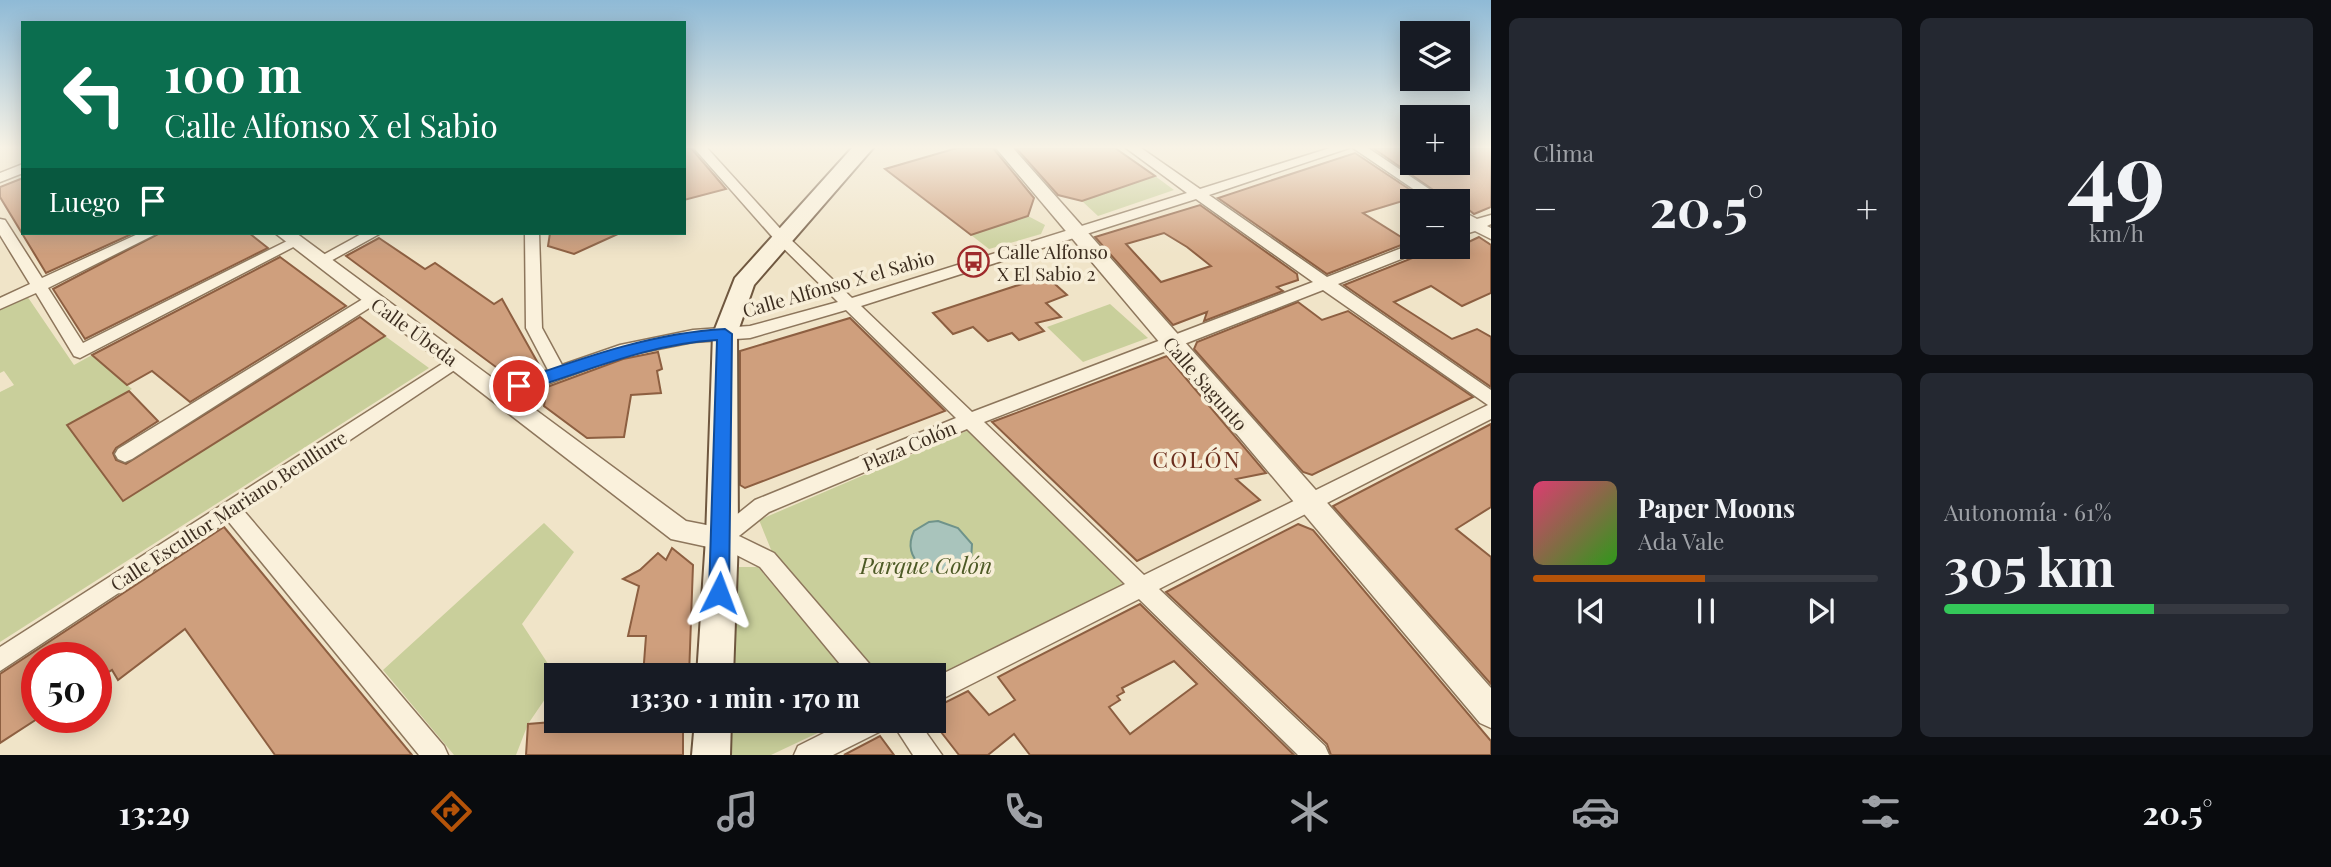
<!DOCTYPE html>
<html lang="es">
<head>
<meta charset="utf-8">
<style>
  :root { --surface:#171b24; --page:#242831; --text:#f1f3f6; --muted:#9ea1a6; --line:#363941; --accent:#b45309 }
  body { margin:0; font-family:"Playfair Display",serif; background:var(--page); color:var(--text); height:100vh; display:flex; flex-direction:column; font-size:26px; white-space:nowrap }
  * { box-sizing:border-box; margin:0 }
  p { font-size:23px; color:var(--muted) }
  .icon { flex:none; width:38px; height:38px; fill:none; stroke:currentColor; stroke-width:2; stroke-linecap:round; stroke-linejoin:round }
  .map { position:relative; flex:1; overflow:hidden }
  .sheet { display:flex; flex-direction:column; gap:18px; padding:18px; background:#0d0f14; width:840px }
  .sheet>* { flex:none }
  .top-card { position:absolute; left:21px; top:21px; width:665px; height:214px; border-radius:0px; box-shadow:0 4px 18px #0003; background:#0b6e4f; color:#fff; overflow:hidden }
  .buttons { position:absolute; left:1400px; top:21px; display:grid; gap:14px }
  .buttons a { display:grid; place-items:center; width:70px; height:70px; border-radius:0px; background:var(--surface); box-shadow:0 4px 18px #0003; font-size:35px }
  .speed { position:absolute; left:21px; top:642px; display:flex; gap:14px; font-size:35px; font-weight:700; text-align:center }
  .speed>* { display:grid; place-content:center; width:91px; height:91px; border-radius:50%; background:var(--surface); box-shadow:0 4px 18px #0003; line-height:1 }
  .speed .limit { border:10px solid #d22; background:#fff; color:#111 }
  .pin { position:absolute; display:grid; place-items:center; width:60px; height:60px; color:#fff; margin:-30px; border:4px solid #fff; border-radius:50%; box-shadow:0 2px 7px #0007 }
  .me { position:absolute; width:77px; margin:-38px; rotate:3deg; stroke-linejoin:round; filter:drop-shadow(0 0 5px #0008) }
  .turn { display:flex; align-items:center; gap:24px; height:147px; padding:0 28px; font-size:32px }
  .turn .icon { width:91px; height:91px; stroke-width:2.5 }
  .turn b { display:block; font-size:49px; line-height:60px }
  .then { display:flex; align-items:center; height:66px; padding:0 28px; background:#0003; gap:14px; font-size:26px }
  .big { font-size:52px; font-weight:700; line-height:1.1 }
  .sheet .tile { flex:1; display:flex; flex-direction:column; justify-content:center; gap:10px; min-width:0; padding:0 24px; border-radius:10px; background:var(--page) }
  .sheet .dial { align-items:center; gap:0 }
  .dial b { font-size:91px; line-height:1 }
  .song { display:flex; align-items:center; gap:21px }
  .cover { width:84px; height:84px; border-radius:10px; background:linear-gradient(135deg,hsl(340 70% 55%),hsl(110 70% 35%)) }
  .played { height:7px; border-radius:4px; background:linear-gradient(90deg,var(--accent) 50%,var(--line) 50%) }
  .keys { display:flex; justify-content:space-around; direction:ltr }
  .heat { display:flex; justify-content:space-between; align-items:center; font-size:38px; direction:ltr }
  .charge { height:10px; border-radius:5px; background:linear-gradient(90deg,#34c759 61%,var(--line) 0) }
  .sheet .tiles { flex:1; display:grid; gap:18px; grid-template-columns:repeat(2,1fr) }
  .trip { position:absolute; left:544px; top:663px; width:402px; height:70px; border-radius:0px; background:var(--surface); box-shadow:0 4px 18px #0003; font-weight:700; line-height:70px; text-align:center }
  .tab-bar { display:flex; height:112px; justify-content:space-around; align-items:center; background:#090b0e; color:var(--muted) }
  .tab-bar .icon { width:49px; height:49px }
  .tab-bar .current { color:var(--accent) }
  .tab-bar b { font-size:32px; color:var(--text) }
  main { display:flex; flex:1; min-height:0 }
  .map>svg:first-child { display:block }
</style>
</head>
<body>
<main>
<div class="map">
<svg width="1491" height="755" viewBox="0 0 1491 755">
  <rect width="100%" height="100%" fill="#f0e4c8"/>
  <g fill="#c9cf9b">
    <polygon points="1155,176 1174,190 1098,216 1082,201"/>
    <polygon points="1028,216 1045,225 1041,234 989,249 971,235"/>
    <polygon points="27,296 74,365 92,355 132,389 67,425 123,501 385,336 429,368 0,642 0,392 14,385 4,371 0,373 0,309"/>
    <polygon points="1110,304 1148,338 1083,362 1047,327"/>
    <polygon points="969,430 1123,584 935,678 934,676 878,675 772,552 759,520"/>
    <polygon points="544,523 574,552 522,624 556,676 556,683 528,724 516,755 454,755 383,670"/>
    <polygon points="736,567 758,567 849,675 733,676"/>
    <polygon points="732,721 843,721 771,755 731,755"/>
  </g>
  <path fill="#a9c4bc" stroke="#6f938a" stroke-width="2" d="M938,521L958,528L972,544L971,562L957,574C931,578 900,560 914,531L929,522Z"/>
  <g fill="#cf9f7d" stroke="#8d5f41" stroke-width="2" fill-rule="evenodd">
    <polygon points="684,148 691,148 726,189 684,200"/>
    <polygon points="957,148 993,148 1034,198 1028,216 971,235 885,169"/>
    <polygon points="1016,148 1115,148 1155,176 1082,201 1058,195"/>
    <polygon points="1373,148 1412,148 1412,163 1458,163 1458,148 1491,148 1491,207 1474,214 1458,201 1449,201"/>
    <polygon points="1355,153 1427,201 1409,199 1363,213 1409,242 1327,274 1218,198"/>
    <polygon points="23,178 23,233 134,233 46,273 0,197 0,187"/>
    <path d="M1200,205L1297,274L1298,280L1277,287L1283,291L1204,321L1207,312L1173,325L1095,237ZM1164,233L1187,247L1211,266L1161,282L1126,244Z"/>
    <polygon points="160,233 249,233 268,248 85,339 53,289"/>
    <polygon points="550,233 620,233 574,254 548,246"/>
    <polygon points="1479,237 1491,245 1491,293 1462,306 1431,286 1394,302 1452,339 1477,329 1491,337 1491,387 1344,285 1425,253 1428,255 1458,247"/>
    <polygon points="379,238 425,269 435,263 494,304 502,299 539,365 508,376 346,256"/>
    <polygon points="280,257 346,306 190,402 152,371 127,385 92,355"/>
    <polygon points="1046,276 1067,295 1046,303 1061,317 1036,323 1044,331 1019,340 1012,333 988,341 973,327 953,334 933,313"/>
    <polygon points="1298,302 1322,320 1348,311 1473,397 1312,475 1303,472 1194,349 1197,342"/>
    <polygon points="360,317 385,336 123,501 67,425 129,391 158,421 116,448 113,453 116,460 126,464"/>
    <polygon points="850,318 945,411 745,488 740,485 740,351"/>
    <polygon points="658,352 662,369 657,371 661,393 631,395 624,437 587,438 544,406 547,387 623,359"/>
    <polygon points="1167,356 1266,473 1236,479 1260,500 1137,561 992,422"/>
    <polygon points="1491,424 1491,507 1456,529 1491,557 1491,684 1333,506"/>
    <polygon points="1298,524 1313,530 1491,741 1491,755 1331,755 1327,744 1166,592"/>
    <polygon points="224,527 412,755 275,755 185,629 118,680 112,670 96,680 96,658 37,658 37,719 0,743 0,674"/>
    <polygon points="672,548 693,565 689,676 643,676 646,636 628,636 639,586 623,579 640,570 658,553 666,560"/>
    <path d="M1140,604L1294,755H1030L1014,734L988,755H959L934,723V708L968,691L989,715L1015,700L998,677ZM1174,661L1197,684L1130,734L1109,707L1120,700L1117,696L1124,692L1122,688Z"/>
    <polygon points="565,721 683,721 683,755 526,755 528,724"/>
    <polygon points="880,736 894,755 844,755"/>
  </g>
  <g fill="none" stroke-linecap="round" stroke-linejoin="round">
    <defs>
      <g id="minor">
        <path d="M694,148H707L786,235L852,298L1187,193L1126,148H1141L1200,189L1330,148H1349L1209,195L1327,277L1412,244V247H1426L1424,250L1338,284L1491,390V419L1159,589L1325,746L1329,755H1298L1139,599L934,703V678L1125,584L967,429L769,512L739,536L774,553L873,668L877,676H850L760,567L715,544L712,538L715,532L755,500L956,418L846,310L750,338L693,342L623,356L507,399H495L492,394L495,389L548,370L526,328L525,233H539L542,328L562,365L620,345L693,330L750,326L838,302L776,241ZM1196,199L1313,282L972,412L861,306ZM1323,290L1488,405L1144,575L984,422Z"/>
        <polygon points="1353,148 1368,148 1447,201 1431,201"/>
        <polygon points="23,164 23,173 0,182 0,173"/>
        <polygon points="1458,209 1477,219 1491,215 1491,224 1487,226 1491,228 1491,239 1475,231 1458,236 1458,227 1465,224 1458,219"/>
        <polygon points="0,219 5,220 42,278 140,233 158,233 48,288 83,343 291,239 296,237 303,242 80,358 74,356 36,293 0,309 0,298 30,284 0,235"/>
        <polygon points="363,233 381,233 327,263 317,263 314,260"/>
        <polygon points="371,294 379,299 377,303 132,459 125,462 118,459 115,454 118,449"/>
        <polygon points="456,355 462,357 465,361 462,365 244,511 444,746 448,755 419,755 228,521 0,671 0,647"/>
        <polygon points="848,721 886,721 883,730 833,755 794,755 798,746"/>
        <polygon points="891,721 918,721 942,755 913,755"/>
      </g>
      <g id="tertiary">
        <polygon points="996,148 1013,148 1491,688 1491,728 1480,723"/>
        <polygon points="275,233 296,233 686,521 732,530 735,538 732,546 722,550 671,539"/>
      </g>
      <g id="secondary">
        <polygon points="852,148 873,148 754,285 737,334 738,538 733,676 697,676 706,538 713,334 735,278"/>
        <polygon points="695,721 731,721 730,755 692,755"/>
      </g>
    </defs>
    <use href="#minor" stroke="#8d765c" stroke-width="3"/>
    <use href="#tertiary" stroke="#8d765c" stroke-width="3"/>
    <use href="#secondary" stroke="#6f573f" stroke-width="4"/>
    <use href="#minor" fill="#faf1dc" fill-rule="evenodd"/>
    <use href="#tertiary" fill="#faf1dc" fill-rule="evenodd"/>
    <use href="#secondary" fill="#faf1dc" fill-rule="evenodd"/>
  </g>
  <linearGradient id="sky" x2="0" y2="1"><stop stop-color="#8fbad6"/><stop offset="0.58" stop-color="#f8f3e6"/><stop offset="1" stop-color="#f8f3e6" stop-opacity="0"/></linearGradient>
  <rect width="1491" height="254" fill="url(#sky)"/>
  <path fill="#1a73e8" stroke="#114b97" stroke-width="2" d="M725,329L732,334L729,593L726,600L719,602L712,600L709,593L717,340C647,344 586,372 519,392L511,386L514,382C583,358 651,333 725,329Z"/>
  <defs>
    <symbol id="bus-ring" viewBox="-11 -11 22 22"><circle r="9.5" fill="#f7eed8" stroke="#9e2a2b" stroke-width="1.5"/><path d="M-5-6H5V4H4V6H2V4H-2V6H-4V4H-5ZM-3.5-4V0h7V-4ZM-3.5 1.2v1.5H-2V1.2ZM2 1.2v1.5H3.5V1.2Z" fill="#9e2a2b"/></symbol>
  </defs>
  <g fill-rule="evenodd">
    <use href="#bus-ring" x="956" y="244" width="35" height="35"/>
  </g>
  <g text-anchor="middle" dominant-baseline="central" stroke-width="7" stroke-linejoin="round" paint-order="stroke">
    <g font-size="19" fill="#3d2e20" stroke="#f7eed8" text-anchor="start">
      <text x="997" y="251">Calle Alfonso<tspan x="997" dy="22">X El Sabio 2</tspan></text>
    </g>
    <g font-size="19" fill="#3d2e20" stroke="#f7eed8">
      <text transform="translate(838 283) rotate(-16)">Calle Alfonso X el Sabio</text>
      <text transform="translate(415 331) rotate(36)">Calle Úbeda</text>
      <text transform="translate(1206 383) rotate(49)">Calle Sagunto</text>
      <text transform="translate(909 445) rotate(-23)">Plaza Colón</text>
      <text transform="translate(228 510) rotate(-33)">Calle Escultor Mariano Benlliure</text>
    </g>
    <g font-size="23" letter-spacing="2" fill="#6b2e1e" stroke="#f7eed8">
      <text x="1197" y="458">COLÓN</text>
    </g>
    <g font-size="23" font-style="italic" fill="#4d5a26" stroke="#f7eed8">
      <text x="926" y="564">Parque Colón</text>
    </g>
  </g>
</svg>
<div class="buttons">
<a><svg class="icon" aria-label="layers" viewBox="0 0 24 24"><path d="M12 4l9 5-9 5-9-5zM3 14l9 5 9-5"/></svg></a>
<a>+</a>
<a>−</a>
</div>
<div class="speed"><div class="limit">50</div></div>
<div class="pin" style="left:519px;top:386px;background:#d93025"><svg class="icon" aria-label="arrive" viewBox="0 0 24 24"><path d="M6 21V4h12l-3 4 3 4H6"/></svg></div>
<svg class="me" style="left:719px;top:593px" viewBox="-20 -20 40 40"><path d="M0-17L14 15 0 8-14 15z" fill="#1a73e8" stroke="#fff" stroke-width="4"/></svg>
<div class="trip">13:30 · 1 min · 170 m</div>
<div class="top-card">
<div class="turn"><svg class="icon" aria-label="left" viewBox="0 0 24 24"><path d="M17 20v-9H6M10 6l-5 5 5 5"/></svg><div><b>100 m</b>Calle Alfonso X el Sabio</div></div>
<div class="then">Luego<svg class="icon" aria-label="arrive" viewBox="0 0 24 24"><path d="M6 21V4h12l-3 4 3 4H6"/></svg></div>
</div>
</div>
<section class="sheet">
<div class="tiles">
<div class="tile"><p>Clima</p>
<div class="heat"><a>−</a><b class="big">20.5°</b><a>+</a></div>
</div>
<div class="tile dial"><b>49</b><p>km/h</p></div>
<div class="tile">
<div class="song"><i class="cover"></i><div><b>Paper Moons</b><p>Ada Vale</p></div></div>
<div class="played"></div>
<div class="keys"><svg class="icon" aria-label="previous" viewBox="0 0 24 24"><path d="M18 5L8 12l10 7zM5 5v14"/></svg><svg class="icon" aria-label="pause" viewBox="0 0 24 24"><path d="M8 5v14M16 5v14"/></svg><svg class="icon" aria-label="next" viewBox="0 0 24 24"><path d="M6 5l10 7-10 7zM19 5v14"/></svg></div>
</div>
<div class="tile"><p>Autonomía · 61%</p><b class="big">305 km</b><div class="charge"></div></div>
</div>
</section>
</main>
<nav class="tab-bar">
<b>13:29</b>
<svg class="icon current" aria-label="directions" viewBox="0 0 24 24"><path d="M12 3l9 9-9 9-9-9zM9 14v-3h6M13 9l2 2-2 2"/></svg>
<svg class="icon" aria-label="music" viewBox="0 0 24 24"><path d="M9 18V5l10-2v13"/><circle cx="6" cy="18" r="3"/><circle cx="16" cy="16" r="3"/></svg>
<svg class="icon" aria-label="phone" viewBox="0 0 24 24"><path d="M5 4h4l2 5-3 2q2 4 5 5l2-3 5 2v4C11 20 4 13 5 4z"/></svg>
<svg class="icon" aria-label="climate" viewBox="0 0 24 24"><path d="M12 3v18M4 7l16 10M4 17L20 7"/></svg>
<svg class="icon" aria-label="car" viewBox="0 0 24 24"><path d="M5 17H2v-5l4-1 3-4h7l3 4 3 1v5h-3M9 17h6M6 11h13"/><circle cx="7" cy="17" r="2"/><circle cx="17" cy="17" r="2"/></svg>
<svg class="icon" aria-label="filters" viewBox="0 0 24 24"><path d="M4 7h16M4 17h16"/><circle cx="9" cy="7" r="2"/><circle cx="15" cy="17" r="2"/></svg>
<b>20.5°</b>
</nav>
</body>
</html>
